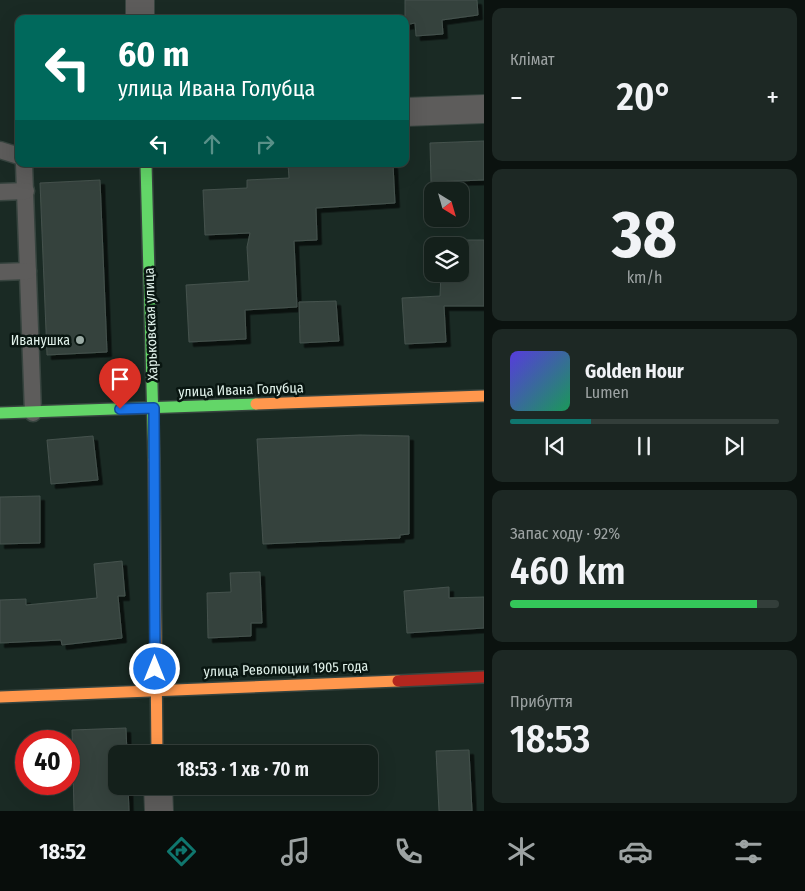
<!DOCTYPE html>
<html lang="uk">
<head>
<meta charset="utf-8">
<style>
  :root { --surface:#14201b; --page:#1d2824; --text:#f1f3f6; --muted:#9da3a3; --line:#333e3a; --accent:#0f766e }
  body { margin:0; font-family:"Fira Sans Condensed",sans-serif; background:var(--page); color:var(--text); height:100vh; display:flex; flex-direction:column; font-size:19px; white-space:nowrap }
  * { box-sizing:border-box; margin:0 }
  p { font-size:16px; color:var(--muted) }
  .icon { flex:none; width:28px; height:28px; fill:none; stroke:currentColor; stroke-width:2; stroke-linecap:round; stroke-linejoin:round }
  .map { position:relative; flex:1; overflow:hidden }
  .details { display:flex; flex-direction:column; gap:8px; padding:8px; background:#0b120f; width:321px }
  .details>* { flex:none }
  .guide { position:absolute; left:15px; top:15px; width:394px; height:152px; border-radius:10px; box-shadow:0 5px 20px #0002,0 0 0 1px var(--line); background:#00695c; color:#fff; overflow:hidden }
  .needle { width:32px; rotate:143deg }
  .controls { position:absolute; left:424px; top:182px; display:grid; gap:10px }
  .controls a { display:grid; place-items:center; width:45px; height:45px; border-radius:10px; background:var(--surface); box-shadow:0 5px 20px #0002,0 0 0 1px var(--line); font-size:25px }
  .speed { position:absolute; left:15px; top:730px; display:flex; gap:10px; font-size:25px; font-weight:700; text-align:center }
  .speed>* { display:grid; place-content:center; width:65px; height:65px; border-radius:50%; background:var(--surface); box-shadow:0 5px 20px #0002,0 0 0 1px var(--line); line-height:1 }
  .speed .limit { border:8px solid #d22; background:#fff; color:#111 }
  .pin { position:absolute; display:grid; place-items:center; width:42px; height:42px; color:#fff; margin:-51px -21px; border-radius:50% 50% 50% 0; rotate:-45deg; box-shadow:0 0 5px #0007 }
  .pin .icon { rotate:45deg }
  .me { position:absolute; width:55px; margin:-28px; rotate:0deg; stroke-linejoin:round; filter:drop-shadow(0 0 4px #0008) }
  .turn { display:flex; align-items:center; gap:18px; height:105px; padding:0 20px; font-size:22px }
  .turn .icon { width:65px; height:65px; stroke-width:2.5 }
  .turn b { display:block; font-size:35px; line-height:42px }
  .lanes { display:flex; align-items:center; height:48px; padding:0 20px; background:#0003; justify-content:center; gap:25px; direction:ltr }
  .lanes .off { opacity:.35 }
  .big { font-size:38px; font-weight:600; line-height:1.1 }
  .details .card { flex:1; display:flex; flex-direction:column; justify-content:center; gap:8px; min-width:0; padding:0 18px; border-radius:10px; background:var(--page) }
  .details .dial { align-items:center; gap:0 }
  .dial b { font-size:65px; line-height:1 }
  .song { display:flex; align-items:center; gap:15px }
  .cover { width:60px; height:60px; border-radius:8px; background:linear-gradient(135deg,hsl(250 70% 55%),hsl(150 70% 35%)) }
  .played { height:5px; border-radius:2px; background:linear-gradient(90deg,var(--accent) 30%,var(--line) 30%) }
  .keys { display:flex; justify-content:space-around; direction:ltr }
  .heat { display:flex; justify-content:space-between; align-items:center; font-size:28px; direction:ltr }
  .charge { height:8px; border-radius:4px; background:linear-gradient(90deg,#34c759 92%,var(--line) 0) }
  .trip { position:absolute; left:108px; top:745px; width:270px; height:50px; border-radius:10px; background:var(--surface); box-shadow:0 5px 20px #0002,0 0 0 1px var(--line); font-weight:600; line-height:50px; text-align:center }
  .dock { display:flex; height:80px; justify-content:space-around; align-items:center; background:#080d0b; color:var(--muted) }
  .dock .icon { width:35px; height:35px }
  .dock .selected { color:var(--accent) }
  .dock b { font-size:22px; color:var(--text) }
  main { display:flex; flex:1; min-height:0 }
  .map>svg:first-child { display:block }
</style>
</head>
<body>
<main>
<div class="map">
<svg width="484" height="811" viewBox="0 0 484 811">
  <defs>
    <filter id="shadow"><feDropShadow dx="4.5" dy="4.5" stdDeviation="0" flood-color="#0009"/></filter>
  </defs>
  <rect width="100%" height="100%" fill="#1a2a24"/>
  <g fill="#36433e" stroke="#45524d" filter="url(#shadow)">
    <polygon points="405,0 477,0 478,15 442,20 443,34 416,36 415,23 405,25"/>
    <polygon points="484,141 484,180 431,182 430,143"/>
    <polygon points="288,164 393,164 395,203 316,208 317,240 294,241 297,307 245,310 246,339 189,342 186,285 249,281 247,247 250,233 205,235 203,190 247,188 247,180 289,178"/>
    <polygon points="100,180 107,352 47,355 40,183"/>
    <polygon points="459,240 484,240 484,306 444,306 446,342 405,344 402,298 440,296 441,274 460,274 460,246 443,245 459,245"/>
    <polygon points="336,301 339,341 300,343 299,302"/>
    <polygon points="360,435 409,436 409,534 400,535 400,538 263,544 257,439"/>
    <polygon points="93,436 98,480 51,484 47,440"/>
    <polygon points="40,496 40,543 0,544 0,497"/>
    <polygon points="122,561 125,596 118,596 122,638 62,645 61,640 0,643 0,600 26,599 26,605 97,598 94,564"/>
    <polygon points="260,572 262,623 251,623 251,636 208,638 207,593 231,592 230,573"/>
    <polygon points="449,587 449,598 484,597 484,628 407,633 404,591"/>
    <polygon points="126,728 127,754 116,754 116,786 128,786 129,811 74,811 72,730"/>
    <polygon points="469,750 472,811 439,811 436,751"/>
  </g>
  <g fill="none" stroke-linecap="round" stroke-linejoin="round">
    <defs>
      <g id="lane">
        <polyline points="0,150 19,156"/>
        <polyline points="24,164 33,413"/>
        <polyline points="0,192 26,191"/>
        <polyline points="0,272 28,271"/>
      </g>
      <g id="street">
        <polyline points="140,0 140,19"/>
        <polyline points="405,112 484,109"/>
        <polyline points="158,786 159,811"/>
      </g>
      <g id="fast">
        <polyline points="146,164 154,460"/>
        <polyline points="0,413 256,404"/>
      </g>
      <g id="slow">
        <polyline points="256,404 484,396"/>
        <polyline points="154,460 157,754"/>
        <polyline points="0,697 398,681"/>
      </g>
      <polyline id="jam" points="398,681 484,677"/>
    </defs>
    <use href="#lane" stroke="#37443f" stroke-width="19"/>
    <use href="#street" stroke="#37443f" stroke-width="30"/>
    <use href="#fast" stroke="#37443f" stroke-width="14"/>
    <use href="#slow" stroke="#37443f" stroke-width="14"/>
    <use href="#jam" stroke="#37443f" stroke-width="14"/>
    <use href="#lane" stroke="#5d5c5b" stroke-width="16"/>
    <use href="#street" stroke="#5d5c5b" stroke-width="28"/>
    <use href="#fast" stroke="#63d668" stroke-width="11"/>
    <use href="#slow" stroke="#ff974d" stroke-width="11"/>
    <use href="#jam" stroke="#b3261e" stroke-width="11"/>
  </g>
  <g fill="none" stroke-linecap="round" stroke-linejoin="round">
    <defs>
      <polyline id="route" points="120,409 154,408 155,669"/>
    </defs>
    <use href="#route" stroke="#114b97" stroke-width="12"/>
    <use href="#route" stroke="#1a73e8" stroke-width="9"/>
  </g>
  <circle fill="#9baba5" stroke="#091611" stroke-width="2" cx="80" cy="340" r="5"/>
  <g text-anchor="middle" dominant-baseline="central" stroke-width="5" stroke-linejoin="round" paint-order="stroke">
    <g font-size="14" fill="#e0f1ea" stroke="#091611">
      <text transform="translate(151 324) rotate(-92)">Харьковская улица</text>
      <text transform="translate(241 390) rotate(-2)">улица Ивана Голубца</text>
      <text transform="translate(286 669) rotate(-2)">улица Революции 1905 года</text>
    </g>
    <g font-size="14" fill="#e0f1ea" stroke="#091611" text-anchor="end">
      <text x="70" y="340">Иванушка</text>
    </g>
  </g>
</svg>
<div class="controls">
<a><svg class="needle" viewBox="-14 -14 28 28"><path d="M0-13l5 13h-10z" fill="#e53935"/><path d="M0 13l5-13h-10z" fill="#9da3a3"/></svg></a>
<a><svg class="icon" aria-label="layers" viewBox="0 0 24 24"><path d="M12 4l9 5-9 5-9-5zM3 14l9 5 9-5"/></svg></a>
</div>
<div class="speed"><div class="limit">40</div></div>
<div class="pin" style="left:120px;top:409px;background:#d93025"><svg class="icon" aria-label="arrive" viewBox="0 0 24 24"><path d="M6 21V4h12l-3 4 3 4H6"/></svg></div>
<svg class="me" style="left:155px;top:669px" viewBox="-20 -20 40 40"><circle r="17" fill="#1a73e8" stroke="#fff" stroke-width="3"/><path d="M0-11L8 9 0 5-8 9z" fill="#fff"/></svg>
<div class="trip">18:53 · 1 хв · 70 m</div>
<div class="guide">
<div class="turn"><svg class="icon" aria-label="left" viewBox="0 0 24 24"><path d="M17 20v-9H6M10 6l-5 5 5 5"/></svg><div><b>60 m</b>улица Ивана Голубца</div></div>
<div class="lanes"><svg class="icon" aria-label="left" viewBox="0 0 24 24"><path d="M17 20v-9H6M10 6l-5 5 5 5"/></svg><svg class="icon off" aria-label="ahead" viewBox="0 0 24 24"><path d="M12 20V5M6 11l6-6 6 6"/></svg><svg class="icon off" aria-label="right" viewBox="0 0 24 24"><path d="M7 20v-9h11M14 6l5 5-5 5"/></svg></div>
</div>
</div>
<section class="details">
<div class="card"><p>Клімат</p>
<div class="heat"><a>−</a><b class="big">20°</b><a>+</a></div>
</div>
<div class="card dial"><b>38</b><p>km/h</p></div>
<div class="card">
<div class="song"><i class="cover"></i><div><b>Golden Hour</b><p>Lumen</p></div></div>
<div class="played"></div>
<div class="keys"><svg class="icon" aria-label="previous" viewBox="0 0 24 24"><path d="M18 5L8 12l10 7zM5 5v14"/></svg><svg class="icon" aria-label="pause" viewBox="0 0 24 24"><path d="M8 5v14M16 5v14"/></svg><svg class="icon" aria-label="next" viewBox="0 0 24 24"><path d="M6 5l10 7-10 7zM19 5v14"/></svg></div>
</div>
<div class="card"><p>Запас ходу · 92%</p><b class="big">460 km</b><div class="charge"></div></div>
<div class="card"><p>Прибуття</p><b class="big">18:53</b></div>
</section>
</main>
<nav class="dock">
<b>18:52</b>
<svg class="icon selected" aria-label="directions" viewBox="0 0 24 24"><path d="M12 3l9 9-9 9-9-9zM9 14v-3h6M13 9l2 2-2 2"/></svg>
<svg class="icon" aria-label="music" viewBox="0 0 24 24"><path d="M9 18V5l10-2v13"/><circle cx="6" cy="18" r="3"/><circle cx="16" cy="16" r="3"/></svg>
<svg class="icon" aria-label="phone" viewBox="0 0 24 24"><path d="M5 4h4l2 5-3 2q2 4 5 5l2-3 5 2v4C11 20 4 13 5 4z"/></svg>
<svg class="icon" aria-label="climate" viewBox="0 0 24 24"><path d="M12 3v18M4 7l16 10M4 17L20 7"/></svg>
<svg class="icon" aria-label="car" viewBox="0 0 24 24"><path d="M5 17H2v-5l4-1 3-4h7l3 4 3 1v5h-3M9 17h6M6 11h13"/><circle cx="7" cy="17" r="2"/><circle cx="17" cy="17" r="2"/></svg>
<svg class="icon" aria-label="filters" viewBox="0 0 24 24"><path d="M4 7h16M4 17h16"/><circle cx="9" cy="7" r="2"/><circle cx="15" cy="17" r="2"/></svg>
</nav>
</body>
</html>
